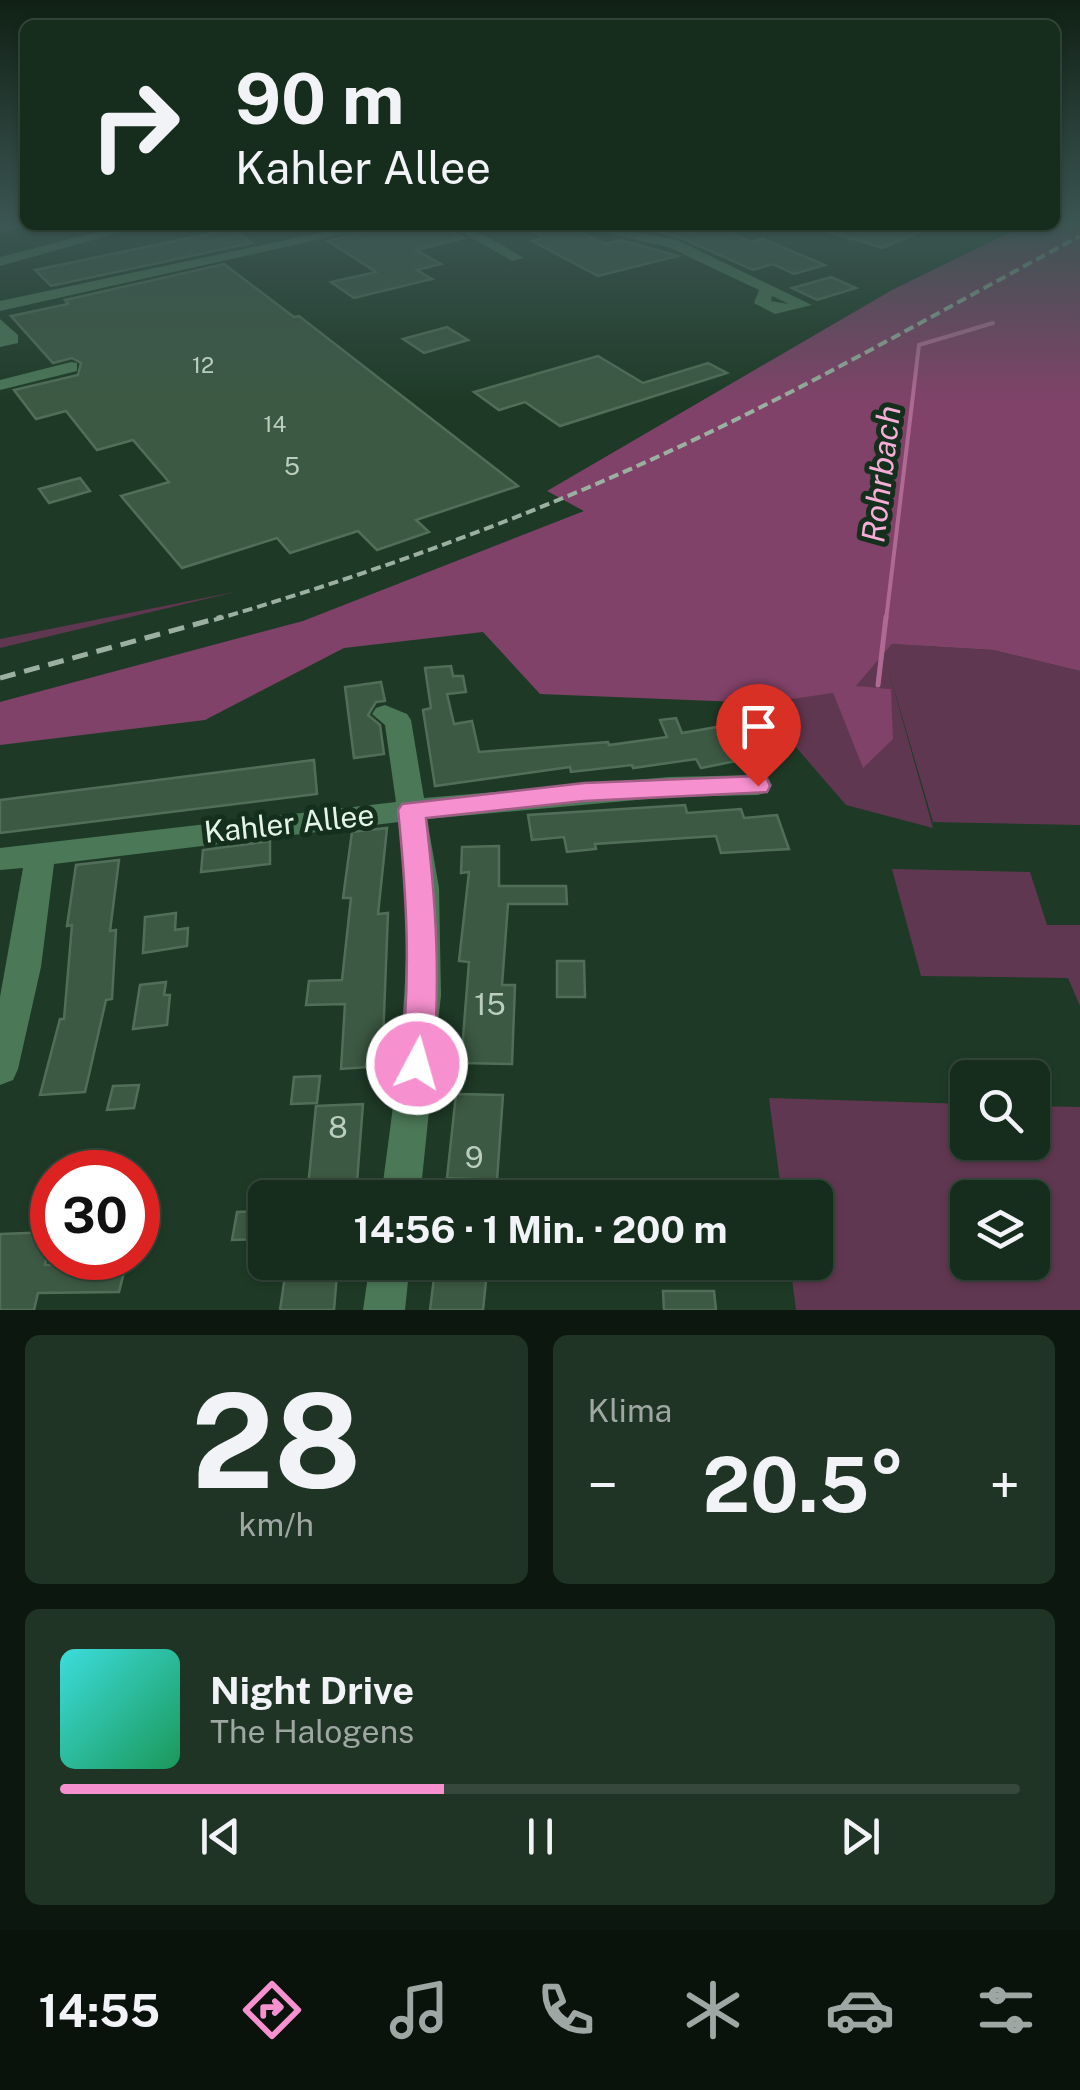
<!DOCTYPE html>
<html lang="de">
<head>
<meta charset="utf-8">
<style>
  :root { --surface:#162c1c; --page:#1f3425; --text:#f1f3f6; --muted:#9ea7a3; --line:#35483b; --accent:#f790ce }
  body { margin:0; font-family:"Public Sans",sans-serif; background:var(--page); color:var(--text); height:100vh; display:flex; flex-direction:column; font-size:38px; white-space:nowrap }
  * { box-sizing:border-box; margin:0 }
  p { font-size:32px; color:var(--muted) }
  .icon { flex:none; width:55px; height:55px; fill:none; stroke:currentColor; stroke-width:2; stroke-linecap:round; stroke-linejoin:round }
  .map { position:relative; height:1310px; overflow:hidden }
  .panel { display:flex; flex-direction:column; gap:25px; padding:25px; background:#0c180f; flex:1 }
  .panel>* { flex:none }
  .top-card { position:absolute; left:20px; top:20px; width:1040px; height:210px; border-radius:15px; box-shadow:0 2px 8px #0004,0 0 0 2px var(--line); background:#162c1c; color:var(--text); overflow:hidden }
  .buttons { position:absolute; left:950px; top:1060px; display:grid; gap:20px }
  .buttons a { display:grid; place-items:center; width:100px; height:100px; border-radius:15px; background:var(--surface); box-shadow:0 2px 8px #0004,0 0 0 2px var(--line); font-size:50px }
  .speed { position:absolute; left:30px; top:1150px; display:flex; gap:20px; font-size:50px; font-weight:700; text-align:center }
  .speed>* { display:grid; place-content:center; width:130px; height:130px; border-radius:50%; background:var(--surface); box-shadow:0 2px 8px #0004,0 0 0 2px var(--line); line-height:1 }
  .speed .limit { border:15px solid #d22; background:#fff; color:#111 }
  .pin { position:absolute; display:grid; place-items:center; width:85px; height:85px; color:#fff; margin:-102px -42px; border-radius:50% 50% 50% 0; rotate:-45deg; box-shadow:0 0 10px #0007 }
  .pin .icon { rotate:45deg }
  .me { position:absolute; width:110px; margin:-55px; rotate:6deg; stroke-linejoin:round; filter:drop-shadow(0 0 8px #0008) }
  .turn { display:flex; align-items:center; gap:35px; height:210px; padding:0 50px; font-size:45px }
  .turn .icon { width:130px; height:130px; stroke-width:2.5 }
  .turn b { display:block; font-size:70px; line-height:85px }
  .big { font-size:75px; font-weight:700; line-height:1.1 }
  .panel .tile { flex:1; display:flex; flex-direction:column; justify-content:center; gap:15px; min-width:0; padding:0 35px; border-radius:15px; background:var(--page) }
  .panel .dial { align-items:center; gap:0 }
  .dial b { font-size:130px; line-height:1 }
  .song { display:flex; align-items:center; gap:30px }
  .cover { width:120px; height:120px; border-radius:15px; background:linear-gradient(135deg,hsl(180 70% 55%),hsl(150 70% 35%)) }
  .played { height:10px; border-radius:5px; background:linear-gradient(90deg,var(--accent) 40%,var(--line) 40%) }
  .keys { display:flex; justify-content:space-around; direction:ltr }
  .heat { display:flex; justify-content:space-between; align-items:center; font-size:55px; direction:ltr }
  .panel .tiles { flex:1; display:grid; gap:25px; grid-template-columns:1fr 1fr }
  .tile:last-child { grid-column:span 2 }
  .trip { position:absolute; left:248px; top:1180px; width:585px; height:100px; border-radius:15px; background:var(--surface); box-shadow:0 2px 8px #0004,0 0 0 2px var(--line); font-weight:700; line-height:100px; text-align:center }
  .tabs { display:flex; height:160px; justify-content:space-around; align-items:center; background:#09120b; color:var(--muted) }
  .tabs .icon { width:70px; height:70px }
  .tabs .on { color:var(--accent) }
  .tabs b { font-size:45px; color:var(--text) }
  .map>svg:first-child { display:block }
</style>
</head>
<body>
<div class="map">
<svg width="1080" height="1310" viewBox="0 0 1080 1310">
  <rect width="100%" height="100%" fill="#1e3a26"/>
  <g fill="#603750" fill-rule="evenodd">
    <polygon points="239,591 0,648 0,639"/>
    <polygon points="892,644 993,650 1080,671 1080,825 933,822 887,665 933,828 846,805 782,731 773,701 833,693 863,767 891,689 855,687"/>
    <polygon points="892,869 1030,872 1047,925 1080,925 1080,1006 1068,978 921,976"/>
    <path d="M769,1098L967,1104L968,1142H1032L1033,1106L1080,1107V1310H796L790,1263L815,1262V1198L782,1197ZM968,1198H1032V1262H968Z"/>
  </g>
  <polygon fill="#814269" points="1055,221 1080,221 1080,671 993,650 892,644 856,686 891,689 893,739 863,768 833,693 765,703 540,694 483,632 344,648 205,720 0,745 0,702 303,621 584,511 547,491 892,290 1025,225 1055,225"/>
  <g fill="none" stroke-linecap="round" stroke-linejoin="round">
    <polyline stroke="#ae6a93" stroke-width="4" points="886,620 919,345 993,323"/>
    <polyline stroke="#ae6a93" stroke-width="5" points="878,685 886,617"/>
  </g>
  <g fill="#3c5943" stroke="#516f58" stroke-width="2.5">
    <polygon points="387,225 439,225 464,238 416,250 441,264 417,270 432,279 354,298 331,282 376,272 328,241"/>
    <polygon points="522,225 566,225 605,244 621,240 678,256 598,276 532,241 543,238"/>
    <polygon points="632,225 669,225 687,234 718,226 751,242 763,239 825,265 794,274 773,264 753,270 679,237"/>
    <polygon points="819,225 934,225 883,248 819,229"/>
    <polygon points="232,229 252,243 51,286 35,270"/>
    <polygon points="224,264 294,317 299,316 518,486 416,520 429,532 377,550 358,531 290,553 277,538 182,568 121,496 169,482 133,440 97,450 66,411 36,419 14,390 78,375 81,363 72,358 53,363 11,316 68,304 65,300"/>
    <polygon points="831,277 856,288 817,300 792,288"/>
    <polygon points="447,327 468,340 424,353 403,339"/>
    <polygon points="598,356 643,383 708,363 727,373 560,426 525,402 499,410 474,392"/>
    <polygon points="80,478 90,491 49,503 39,489"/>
    <polygon points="451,666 453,676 463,676 466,692 447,694 454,724 472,721 479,752 608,742 609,745 667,737 660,720 676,718 682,733 717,727 736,761 701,768 696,759 633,768 632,765 571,772 570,767 435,786 423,710 431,708 425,668"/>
    <polygon points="381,682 385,701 376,702 368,715 380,725 384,754 354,758 345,687"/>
    <polygon points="314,760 317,794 0,833 0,800"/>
    <polygon points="685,805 687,813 741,809 744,818 777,815 789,849 721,853 716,836 595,844 596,849 567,852 564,837 532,840 528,815"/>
    <polygon points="387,828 378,914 388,913 382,1066 341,1069 345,1004 306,1005 309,981 342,980 351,898 343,898 352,832"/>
    <polygon points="270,841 270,864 201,872 203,850"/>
    <polygon points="499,846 499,886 566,886 567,904 508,904 502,985 515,985 512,1064 461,1063 469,962 459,961 469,872 461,873 462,847"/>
    <polygon points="119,860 110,931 116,930 112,999 106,1000 85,1092 40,1095 60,1019 64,1019 72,925 67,926 76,865"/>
    <polygon points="176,913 175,930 188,928 187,946 143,953 145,917"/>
    <polygon points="557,961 584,961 585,997 557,997"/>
    <polygon points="166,982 164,995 170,995 167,1025 133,1029 140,985"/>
    <polygon points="320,1076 317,1103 291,1104 294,1077"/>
    <polygon points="139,1085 134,1108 107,1110 113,1086"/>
    <polygon points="456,1094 503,1095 497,1180 447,1178"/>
    <polygon points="363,1104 356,1195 307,1198 316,1106"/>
    <polygon points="265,1211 265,1239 232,1240 237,1212"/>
    <polygon points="52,1232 45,1265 126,1264 119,1292 38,1293 34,1310 0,1310 0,1234"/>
    <polygon points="287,1262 338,1262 334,1310 280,1310"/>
    <polygon points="436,1262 488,1262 483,1310 430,1310"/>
    <polygon points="663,1291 714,1291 716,1310 664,1310"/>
  </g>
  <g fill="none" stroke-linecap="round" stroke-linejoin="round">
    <g fill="#4b7857" fill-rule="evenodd">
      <polygon points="18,221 31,225 0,234 0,226"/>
      <polygon points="124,225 147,225 0,266 0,257"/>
      <polygon points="356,225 383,225 0,311 0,301"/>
      <polygon points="449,225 466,225 524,258 512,261"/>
      <path d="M572,225H601L677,240L812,305L775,314L754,303L759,290L668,247ZM772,296L789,304L771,301Z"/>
      <polygon points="0,319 18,335 18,343 0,347"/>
      <polygon points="71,362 77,363 77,371 0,390 0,380"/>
      <path d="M385,705L407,714L411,720L424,798L669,777L758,775L768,778L772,785L768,792L758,795L669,797L427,819L439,888L441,995L420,1198H381C398,1066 417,956 399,822L54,864L41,967L18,1069L13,1080L0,1085V997L23,868L0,870V848L396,802L385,725L372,714L376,708Z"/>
      <polygon points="370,1262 410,1262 405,1310 363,1310"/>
    </g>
    <path stroke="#9bb0a1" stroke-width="4" stroke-dasharray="10 5" stroke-linecap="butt" d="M214,620C381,571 546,511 704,435C832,374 955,303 1080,236"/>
    <polyline stroke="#9bb0a1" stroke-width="5" stroke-dasharray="16 9" stroke-linecap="butt" points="0,678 222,617"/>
  </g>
  <linearGradient id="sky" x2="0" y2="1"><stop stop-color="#102015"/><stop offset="0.55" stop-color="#3b5552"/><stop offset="1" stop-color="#3b5552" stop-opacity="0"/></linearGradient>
  <rect width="1080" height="405" fill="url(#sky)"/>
  <path fill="#f790ce" stroke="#a15e86" stroke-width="2.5" d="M758,776L767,779L770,786L767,792L584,801L426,818C436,902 441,980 433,1064L428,1074L417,1078L406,1074L401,1064C411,978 407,897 398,810L402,804L584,783Z"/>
  <g text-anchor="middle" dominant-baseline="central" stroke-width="10" stroke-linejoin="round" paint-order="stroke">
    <g font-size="22" fill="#bacebf">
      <text x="203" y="365">12</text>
      <text x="275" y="424">14</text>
    </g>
    <g font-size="25" fill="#bacebf">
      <text x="292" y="466">5</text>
    </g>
    <g font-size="30" fill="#e4f5e8" stroke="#14301c">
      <text transform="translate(289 823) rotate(-6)">Kahler Allee</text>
    </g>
    <g font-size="30" fill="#bacebf">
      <text x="490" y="1004">15</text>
      <text x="338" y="1127">8</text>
      <text x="474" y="1157">9</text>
    </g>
    <g font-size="32" font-style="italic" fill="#f8acd8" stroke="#14301c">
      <text transform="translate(881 474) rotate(-83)">Rohrbach</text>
    </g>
  </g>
</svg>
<div class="buttons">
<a><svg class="icon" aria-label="search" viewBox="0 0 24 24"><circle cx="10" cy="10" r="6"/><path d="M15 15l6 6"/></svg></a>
<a><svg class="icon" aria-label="layers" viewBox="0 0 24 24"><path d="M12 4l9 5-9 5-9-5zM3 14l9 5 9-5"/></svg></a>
</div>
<div class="speed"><div class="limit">30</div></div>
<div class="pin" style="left:758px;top:786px;background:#d93025"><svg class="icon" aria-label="arrive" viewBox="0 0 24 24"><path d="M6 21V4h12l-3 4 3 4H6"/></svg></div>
<svg class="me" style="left:417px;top:1064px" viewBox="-20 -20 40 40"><circle r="17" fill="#f790ce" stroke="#fff" stroke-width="3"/><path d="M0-11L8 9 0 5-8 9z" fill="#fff"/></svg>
<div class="trip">14:56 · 1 Min. · 200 m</div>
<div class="top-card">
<div class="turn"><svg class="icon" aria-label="right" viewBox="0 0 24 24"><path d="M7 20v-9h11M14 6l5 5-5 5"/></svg><div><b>90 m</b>Kahler Allee</div></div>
</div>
</div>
<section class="panel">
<div class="tiles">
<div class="tile dial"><b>28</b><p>km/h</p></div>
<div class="tile"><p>Klima</p>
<div class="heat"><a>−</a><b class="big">20.5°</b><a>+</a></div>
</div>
<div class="tile">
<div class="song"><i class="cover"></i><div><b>Night Drive</b><p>The Halogens</p></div></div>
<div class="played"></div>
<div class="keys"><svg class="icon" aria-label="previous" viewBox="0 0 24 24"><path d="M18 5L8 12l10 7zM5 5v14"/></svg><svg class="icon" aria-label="pause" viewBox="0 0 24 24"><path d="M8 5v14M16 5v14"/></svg><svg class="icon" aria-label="next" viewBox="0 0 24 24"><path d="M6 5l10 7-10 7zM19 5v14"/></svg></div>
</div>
</div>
</section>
<nav class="tabs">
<b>14:55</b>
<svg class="icon on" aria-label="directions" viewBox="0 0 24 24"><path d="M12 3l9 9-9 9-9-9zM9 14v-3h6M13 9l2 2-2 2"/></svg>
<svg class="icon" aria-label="music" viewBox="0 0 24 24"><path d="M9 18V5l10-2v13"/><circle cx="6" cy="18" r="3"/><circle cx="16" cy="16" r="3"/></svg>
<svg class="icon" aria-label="phone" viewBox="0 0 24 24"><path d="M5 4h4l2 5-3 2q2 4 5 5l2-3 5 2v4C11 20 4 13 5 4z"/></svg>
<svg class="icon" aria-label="climate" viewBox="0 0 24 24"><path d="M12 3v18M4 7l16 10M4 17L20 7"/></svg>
<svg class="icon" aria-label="car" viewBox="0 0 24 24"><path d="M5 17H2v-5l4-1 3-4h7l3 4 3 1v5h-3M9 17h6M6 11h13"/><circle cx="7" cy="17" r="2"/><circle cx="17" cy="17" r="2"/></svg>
<svg class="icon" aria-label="filters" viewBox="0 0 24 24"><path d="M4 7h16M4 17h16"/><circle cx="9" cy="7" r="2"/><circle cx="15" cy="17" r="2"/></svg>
</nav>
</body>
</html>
